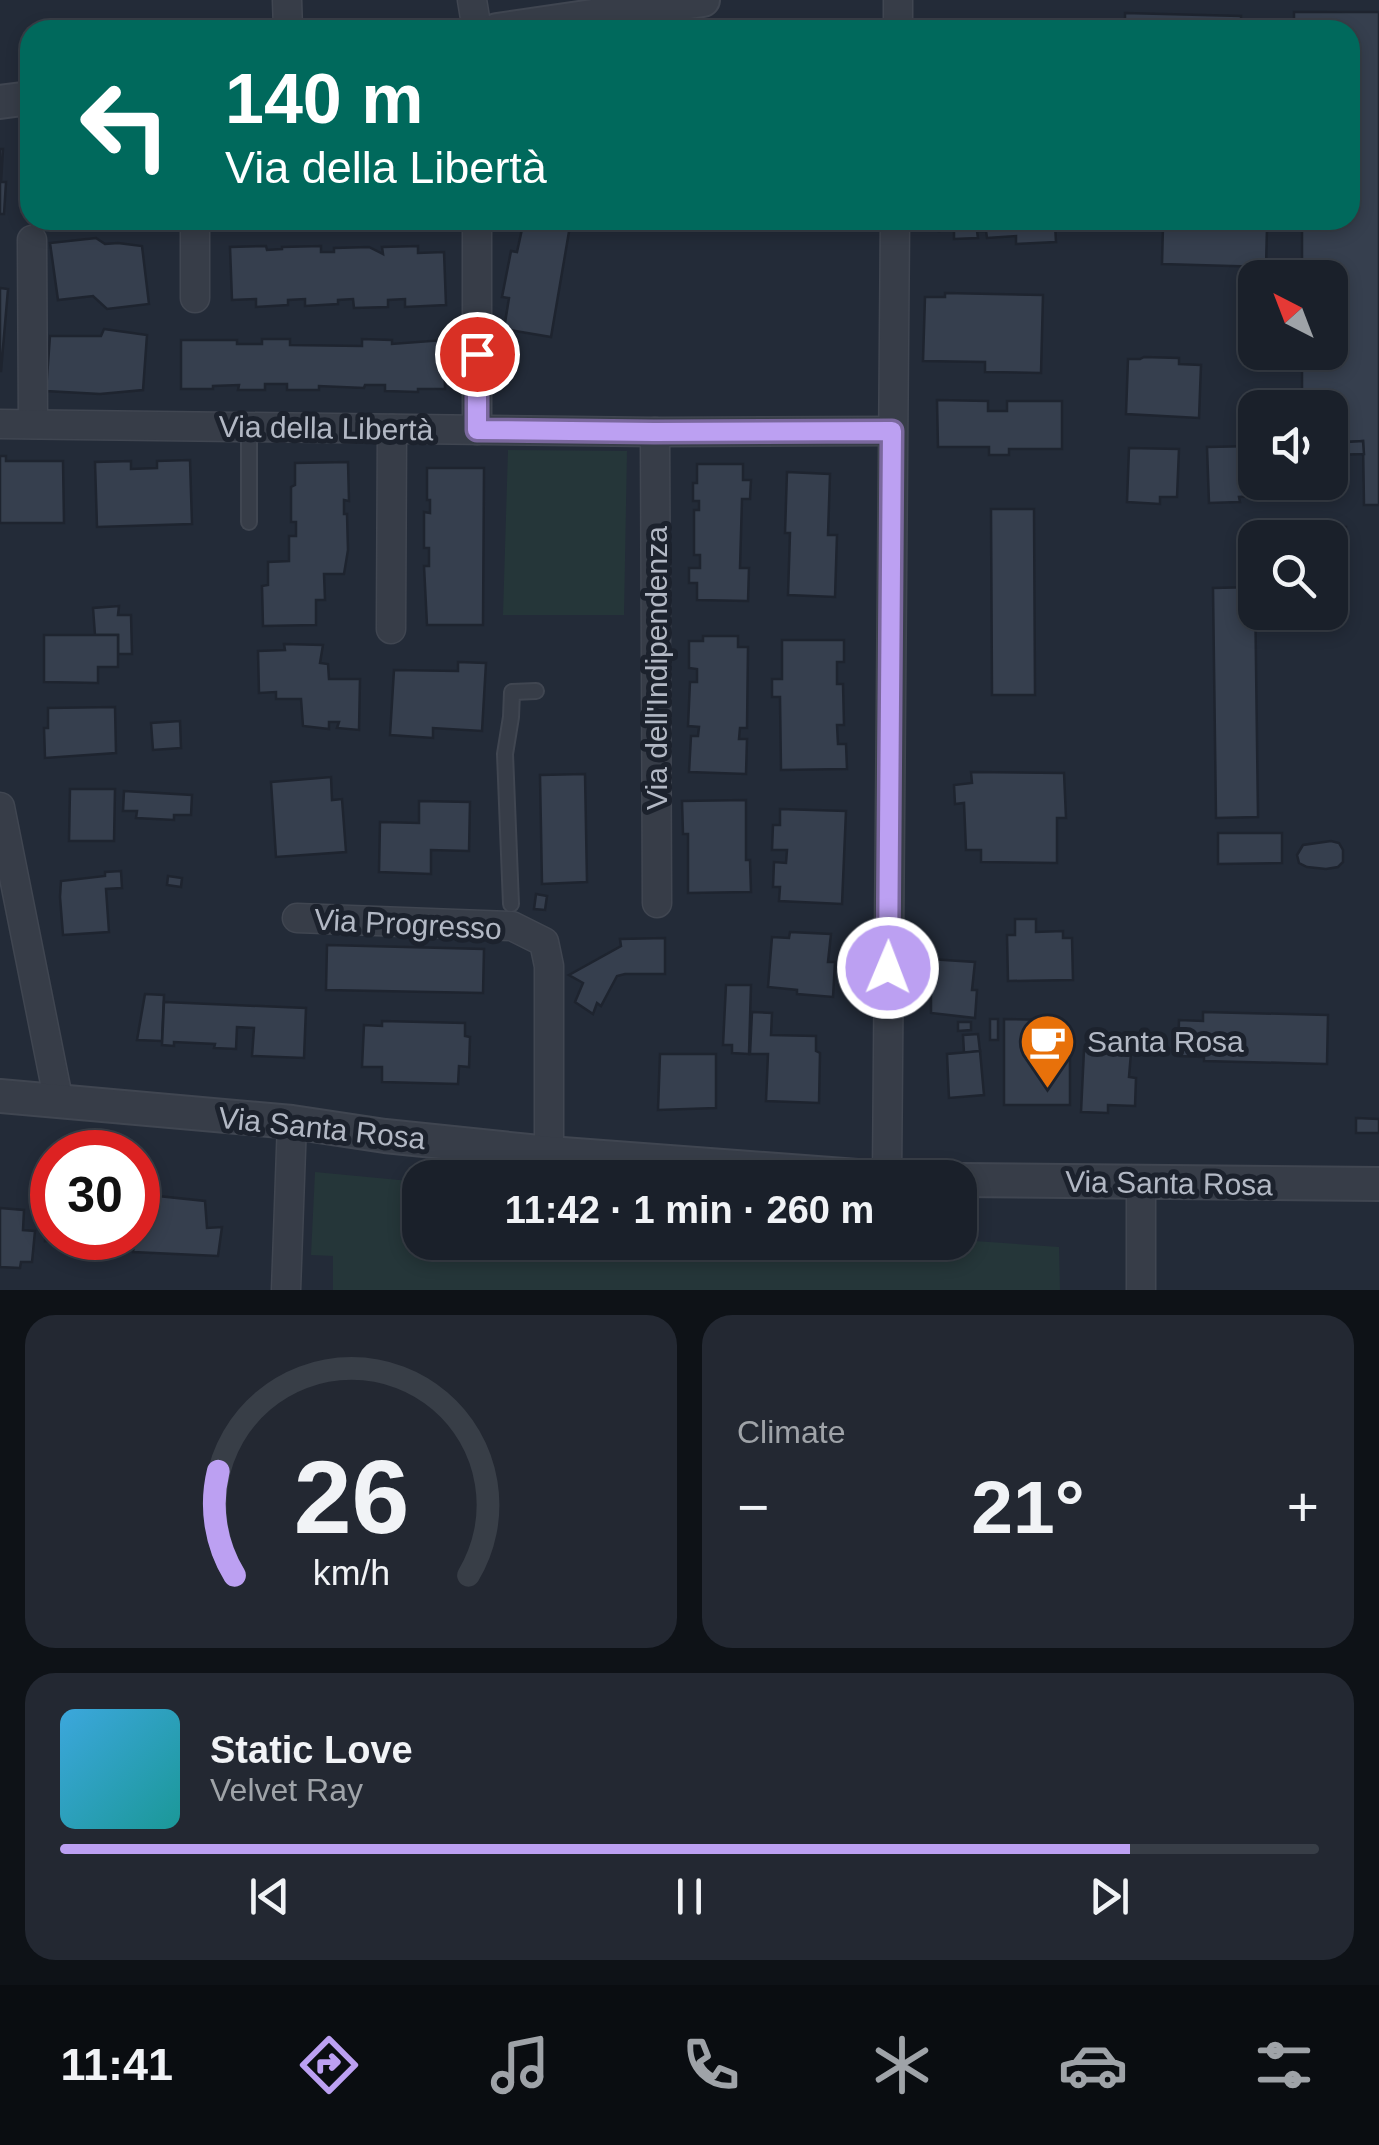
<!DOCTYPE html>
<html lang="en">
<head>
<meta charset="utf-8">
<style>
  :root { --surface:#1a202a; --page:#232832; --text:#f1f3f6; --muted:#9fa3a8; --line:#383e47; --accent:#bca0f2 }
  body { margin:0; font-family:Helvetica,sans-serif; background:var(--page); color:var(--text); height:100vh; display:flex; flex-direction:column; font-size:38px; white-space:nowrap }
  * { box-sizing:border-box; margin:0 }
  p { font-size:32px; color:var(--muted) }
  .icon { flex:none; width:55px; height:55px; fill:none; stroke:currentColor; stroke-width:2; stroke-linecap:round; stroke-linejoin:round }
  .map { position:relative; height:1290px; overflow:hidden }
  .details { display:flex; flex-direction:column; gap:25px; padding:25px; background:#0e1217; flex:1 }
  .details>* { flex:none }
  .guide { position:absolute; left:20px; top:20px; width:1340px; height:210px; border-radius:30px; box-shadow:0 5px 15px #0003,0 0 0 2px var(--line); background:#00695c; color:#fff; overflow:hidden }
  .needle { width:65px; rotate:318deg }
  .controls { position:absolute; left:1238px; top:260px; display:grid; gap:20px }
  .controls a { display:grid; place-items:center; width:110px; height:110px; border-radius:20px; background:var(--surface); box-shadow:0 5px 15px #0003,0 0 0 2px var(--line); font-size:50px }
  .speed { position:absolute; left:30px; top:1130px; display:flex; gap:20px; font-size:50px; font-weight:700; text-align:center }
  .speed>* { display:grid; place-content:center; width:130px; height:130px; border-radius:50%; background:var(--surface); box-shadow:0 5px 15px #0003,0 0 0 2px var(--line); line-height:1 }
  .speed .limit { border:15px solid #d22; background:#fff; color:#111 }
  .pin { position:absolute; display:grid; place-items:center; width:85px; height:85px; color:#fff; margin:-42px; border:5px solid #fff; border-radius:50%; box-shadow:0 2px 10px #0007 }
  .me { position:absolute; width:110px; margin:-55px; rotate:1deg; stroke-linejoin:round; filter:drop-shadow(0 0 8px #0008) }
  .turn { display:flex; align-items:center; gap:35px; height:210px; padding:0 40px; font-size:45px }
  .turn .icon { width:130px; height:130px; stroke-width:2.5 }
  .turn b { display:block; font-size:70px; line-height:85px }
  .big { font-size:75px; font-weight:700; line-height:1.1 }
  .details .card { flex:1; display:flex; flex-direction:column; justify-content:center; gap:15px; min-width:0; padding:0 35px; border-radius:30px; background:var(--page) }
  .details .dial { align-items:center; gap:0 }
  .dial svg { height:260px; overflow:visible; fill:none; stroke:var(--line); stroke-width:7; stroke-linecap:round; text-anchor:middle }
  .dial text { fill:var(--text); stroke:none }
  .song { display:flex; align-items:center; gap:30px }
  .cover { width:120px; height:120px; border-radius:15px; background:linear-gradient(135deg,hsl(200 70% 55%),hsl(180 70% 35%)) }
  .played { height:10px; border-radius:5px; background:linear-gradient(90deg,var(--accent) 85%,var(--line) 85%) }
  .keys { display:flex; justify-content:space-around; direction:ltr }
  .heat { display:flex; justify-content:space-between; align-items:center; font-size:55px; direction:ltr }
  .details .tiles { flex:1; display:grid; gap:25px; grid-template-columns:1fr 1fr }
  .card:last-child { grid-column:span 2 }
  .trip { position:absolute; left:402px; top:1160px; width:575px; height:100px; border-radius:30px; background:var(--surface); box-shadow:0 5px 15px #0003,0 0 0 2px var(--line); font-weight:700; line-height:100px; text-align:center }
  .dock { display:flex; height:160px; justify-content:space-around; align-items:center; background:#0a0d11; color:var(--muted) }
  .dock .icon { width:70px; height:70px }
  .dock .selected { color:var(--accent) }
  .dock b { font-size:45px; color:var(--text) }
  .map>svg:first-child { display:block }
</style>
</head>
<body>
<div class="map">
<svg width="1379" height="1290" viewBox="0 0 1379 1290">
  <rect width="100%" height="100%" fill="#232b38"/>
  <g fill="#253639">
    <polygon points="508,450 627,451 624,615 503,615"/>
    <polygon points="315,1172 420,1182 420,1242 960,1242 960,1240 1059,1247 1060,1290 333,1290 333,1256 311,1255"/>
  </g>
  <g fill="#363f4e" stroke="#1e242f" stroke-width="2.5">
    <polygon points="1294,12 1379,12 1379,505 1364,505 1363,441 1330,443 1330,408 1302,408 1302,352 1330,352 1330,278 1302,278 1302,220 1350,220 1350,30 1294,30"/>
    <polygon points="1125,13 1241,16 1241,30 1125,30"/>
    <polygon points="0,149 3,149 1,182 6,182 4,214 0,214"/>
    <polygon points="524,220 571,220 551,337 504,329 509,298 502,297 511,251 517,252"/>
    <polygon points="939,220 1063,220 1063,224 1055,224 1056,242 1016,244 1016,236 987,238 986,231 977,231 978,238 954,239 954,230 939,231"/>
    <polygon points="1163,226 1267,228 1266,267 1162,264"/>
    <polygon points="96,238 105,244 118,243 142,246 149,304 107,309 93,296 58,300 50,243"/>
    <polygon points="266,246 267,250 282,249 282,247 321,246 321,252 334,252 334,248 369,247 383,254 382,247 418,246 418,253 444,252 446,305 405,307 405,299 388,300 388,307 354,308 353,299 338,300 338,304 305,306 305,299 288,300 288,305 256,307 256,299 232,300 230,247"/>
    <polygon points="0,288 8,289 1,371 0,371"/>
    <polygon points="945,293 1043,295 1041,373 985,372 985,362 923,361 925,297 945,297"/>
    <polygon points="104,329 147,335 143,390 100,394 46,391 50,336 101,336"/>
    <polygon points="262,339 290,339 290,345 362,346 362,339 392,340 392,344 444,340 445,389 418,389 418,392 385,391 385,385 365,385 364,388 319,386 319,390 287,390 287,384 265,384 265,390 238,390 239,385 213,386 213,389 181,389 181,340 237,340 237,344 262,344"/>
    <polygon points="1144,357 1179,358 1179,364 1201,365 1199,418 1126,414 1128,359 1140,359"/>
    <polygon points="937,400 988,401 988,411 1007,411 1007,401 1062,401 1062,449 1009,449 1009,455 989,455 989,447 938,447"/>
    <polygon points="1363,441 1364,454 1330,455 1330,443"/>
    <polygon points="1255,446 1255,482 1258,482 1258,496 1239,497 1240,502 1209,503 1207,447"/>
    <polygon points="1129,448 1179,449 1177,497 1160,497 1160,504 1127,502"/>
    <polygon points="0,456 6,456 6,461 63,461 64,523 0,523"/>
    <polygon points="190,460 192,524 97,527 95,462 131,461 131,469 157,468 157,461"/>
    <polygon points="348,462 349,501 344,500 344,514 347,514 348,550 344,574 324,574 325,600 316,600 316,625 263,626 262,586 268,585 268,562 289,561 289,536 296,536 296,522 291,522 291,487 295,485 295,463"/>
    <polygon points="697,464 743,464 743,480 751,480 750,499 742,499 740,568 749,568 748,601 697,600 697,583 689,583 689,568 700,568 700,555 694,555 694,510 699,510 699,501 693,501 693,483 697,483"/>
    <polygon points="427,468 484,468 483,625 427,625 424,566 429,566 429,548 424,548 424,512 430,513 430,500 427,500"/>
    <polygon points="787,472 830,474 828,535 837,535 835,597 788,595 790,533 785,533"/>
    <polygon points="991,509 1034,509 1035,695 992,695"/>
    <polygon points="1320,526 1346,527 1345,540 1320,538"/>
    <polygon points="1255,587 1258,817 1216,818 1213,588"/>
    <polygon points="119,606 118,615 131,615 132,654 118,654 118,635 95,635 93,608"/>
    <polygon points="44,635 118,635 118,667 98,667 98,683 44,682"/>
    <polygon points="703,636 738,636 738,647 748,647 747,728 740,728 739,739 747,739 746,774 689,772 691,736 698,736 699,727 688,726 690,682 697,682 697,669 689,668 689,641 703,641"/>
    <polygon points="782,640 844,640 844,662 837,662 837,684 843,684 844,725 837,725 838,744 846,744 847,769 781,770 780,697 772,697 772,679 782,679"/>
    <polygon points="284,644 323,645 320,663 328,664 329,679 360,679 359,730 337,728 339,722 329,722 329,729 303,726 301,699 276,699 276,692 259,693 258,651 285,650"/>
    <polygon points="458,662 486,663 482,731 433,728 433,738 390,735 394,670 458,671"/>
    <polygon points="115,707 116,753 45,758 44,728 48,728 48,708"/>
    <polygon points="180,721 181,748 153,750 151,723"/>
    <polygon points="971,772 1064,773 1066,818 1057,818 1057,863 981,862 981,850 966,850 964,803 955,804 954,785 972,783"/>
    <polygon points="585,774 587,882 542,884 540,775"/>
    <polygon points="331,777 332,800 342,799 346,852 276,857 271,782"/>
    <polygon points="70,789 115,789 114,841 69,841"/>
    <polygon points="124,791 192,795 191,815 174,815 174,820 136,818 137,811 123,811"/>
    <polygon points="746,800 746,860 750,860 751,892 688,893 688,834 683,834 682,801"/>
    <polygon points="419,801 470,802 469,851 431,850 431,874 379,872 380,822 419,823"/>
    <polygon points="780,809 846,811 842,904 779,901 780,887 773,887 774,862 786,863 787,850 772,850 773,825 780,825"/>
    <polygon points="1218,833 1282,833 1282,863 1218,864"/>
    <polygon points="1331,841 1339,843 1343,850 1343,862 1338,867 1326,869 1307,867 1299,863 1297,855 1303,845"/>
    <polygon points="121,871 122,888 106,889 109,932 63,935 60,897 61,881 105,876 105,872"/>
    <polygon points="168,876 182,878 181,887 167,885"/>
    <polygon points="536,894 547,896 545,910 534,909"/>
    <polygon points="1015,919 1036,919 1036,932 1063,931 1063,938 1072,938 1073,980 1008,981 1007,935 1015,935"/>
    <polygon points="790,932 831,934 828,962 835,962 833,997 797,994 797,990 768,987 772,937 789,938"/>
    <polygon points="665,938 665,974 625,974 617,976 601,1006 597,1003 593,1014 575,1002 583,983 569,975 621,946 620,939"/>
    <polygon points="327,945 484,949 483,993 326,990"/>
    <polygon points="929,959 975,962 972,990 977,990 975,1018 931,1013 931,988 927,988"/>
    <polygon points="726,985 751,985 749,1054 732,1053 732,1045 723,1045"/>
    <polygon points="145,994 164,995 162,1041 137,1040"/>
    <polygon points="164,1002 306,1008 304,1058 252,1056 254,1028 237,1027 236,1049 214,1048 215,1044 174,1042 174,1046 162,1045"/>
    <polygon points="752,1012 772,1013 771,1035 816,1036 816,1051 820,1053 819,1103 766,1101 768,1054 750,1054"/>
    <polygon points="1203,1012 1328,1015 1327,1064 1204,1061 1204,1057 1178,1056 1179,1020 1203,1021"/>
    <rect x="990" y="1019" width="8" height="21"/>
    <polygon points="1004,1019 1048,1020 1048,1059 1070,1059 1070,1105 1004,1105"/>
    <polygon points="382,1021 465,1023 465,1036 470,1037 469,1067 459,1066 458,1084 382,1082 382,1067 362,1067 364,1025 382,1026"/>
    <polygon points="958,1022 971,1022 971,1030 958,1031"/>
    <polygon points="978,1034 980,1051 964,1053 963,1035"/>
    <polygon points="1084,1050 1131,1053 1129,1077 1136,1078 1135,1106 1108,1105 1108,1113 1081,1112"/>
    <polygon points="980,1051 984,1095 949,1098 947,1054"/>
    <polygon points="660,1054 716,1054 716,1108 658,1110"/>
    <polygon points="1356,1118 1379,1119 1379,1133 1356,1133"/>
    <polygon points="51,1177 52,1238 112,1238 111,1247 45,1241"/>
    <polygon points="139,1194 205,1201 207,1228 222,1227 218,1256 133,1252 135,1238 138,1238"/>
    <polygon points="0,1208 24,1210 23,1230 35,1231 32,1262 21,1262 20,1268 0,1267"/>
  </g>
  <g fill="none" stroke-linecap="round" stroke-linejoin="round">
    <defs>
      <g id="service">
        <polyline points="249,427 249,522"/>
        <polyline points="511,904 505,754 511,717 512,692 536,691"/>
      </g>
      <g id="minor">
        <polyline points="287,0 288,30"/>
        <polyline points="472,0 477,30"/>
        <polyline points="898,30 898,0"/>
        <polyline points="195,220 195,298"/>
        <polyline points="477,220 477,430"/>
        <polyline points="32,240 33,424"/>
        <polyline points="0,424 655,432 892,431"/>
        <polyline points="655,432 657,903"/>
        <polyline points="391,629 392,429"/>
        <polyline points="0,807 59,1103"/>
        <polyline points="297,918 512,926 544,942 549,966 549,1153"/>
        <polyline points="887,1178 895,220"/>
        <polyline points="286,1290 292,1122"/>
        <polyline points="1141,1290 1141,1183"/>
      </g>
      <g id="tertiary">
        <polyline points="497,30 703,0"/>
        <polyline points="0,102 30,98"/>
        <polyline points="0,1096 292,1122 385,1136 549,1153 884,1178"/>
        <polyline points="960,1180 1379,1184"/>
      </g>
    </defs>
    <use href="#service" stroke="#404651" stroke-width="18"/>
    <use href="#minor" stroke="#404651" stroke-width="31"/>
    <use href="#tertiary" stroke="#404651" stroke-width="36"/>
    <use href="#service" stroke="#373d48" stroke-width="14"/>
    <use href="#minor" stroke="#373d48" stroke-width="28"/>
    <use href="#tertiary" stroke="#373d48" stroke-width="32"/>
  </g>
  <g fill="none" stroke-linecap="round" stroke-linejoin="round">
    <defs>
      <polyline id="route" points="477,354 477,430 654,432 892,431 888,968"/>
    </defs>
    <use href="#route" stroke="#7a689d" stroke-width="25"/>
    <use href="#route" stroke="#bca0f2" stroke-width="18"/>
  </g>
  <defs>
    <symbol id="cafe-pin" viewBox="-11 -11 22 30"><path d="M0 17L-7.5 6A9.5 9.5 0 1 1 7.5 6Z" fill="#e8710a" stroke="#1c222d"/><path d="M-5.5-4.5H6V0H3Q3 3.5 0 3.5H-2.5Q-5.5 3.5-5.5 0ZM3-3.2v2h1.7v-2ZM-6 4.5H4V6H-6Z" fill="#fff"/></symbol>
  </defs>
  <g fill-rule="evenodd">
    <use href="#cafe-pin" x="1016" y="1010" width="63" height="86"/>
  </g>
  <g text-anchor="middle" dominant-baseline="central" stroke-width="10" stroke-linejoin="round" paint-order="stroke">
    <g font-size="30" fill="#b2b8c4" stroke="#1c222d">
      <text transform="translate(326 428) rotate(1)">Via della Libertà</text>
      <text transform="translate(656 668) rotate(-90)">Via dell'Indipendenza</text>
      <text transform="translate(408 924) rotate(3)">Via Progresso</text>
      <text transform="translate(322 1128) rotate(6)">Via Santa Rosa</text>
      <text transform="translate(1169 1183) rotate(1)">Via Santa Rosa</text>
    </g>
    <g font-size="30" fill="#b2b8c4" stroke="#1c222d" text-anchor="start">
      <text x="1087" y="1041">Santa Rosa</text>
    </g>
  </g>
</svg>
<div class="controls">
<a><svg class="needle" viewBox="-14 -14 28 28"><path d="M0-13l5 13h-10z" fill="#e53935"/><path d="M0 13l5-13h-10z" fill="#9fa3a8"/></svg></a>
<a><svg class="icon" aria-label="sound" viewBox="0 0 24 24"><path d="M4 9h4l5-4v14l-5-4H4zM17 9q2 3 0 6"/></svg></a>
<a><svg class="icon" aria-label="search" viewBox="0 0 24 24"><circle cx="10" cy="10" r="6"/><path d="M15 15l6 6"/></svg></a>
</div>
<div class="speed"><div class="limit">30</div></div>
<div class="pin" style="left:477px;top:354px;background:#d93025"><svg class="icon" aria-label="arrive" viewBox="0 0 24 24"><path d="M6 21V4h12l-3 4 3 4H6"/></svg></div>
<svg class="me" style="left:888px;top:968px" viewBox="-20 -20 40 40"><circle r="17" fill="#bca0f2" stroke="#fff" stroke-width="3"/><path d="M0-11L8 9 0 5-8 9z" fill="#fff"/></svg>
<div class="trip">11:42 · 1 min · 260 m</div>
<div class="guide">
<div class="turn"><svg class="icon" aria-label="left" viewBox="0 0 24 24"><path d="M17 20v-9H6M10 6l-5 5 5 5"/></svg><div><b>140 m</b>Via della Libertà</div></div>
</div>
</div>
<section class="details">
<div class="tiles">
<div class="card dial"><svg viewBox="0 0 100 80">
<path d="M14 69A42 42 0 1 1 86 69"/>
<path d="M14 69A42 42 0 0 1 9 37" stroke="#bca0f2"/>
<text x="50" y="56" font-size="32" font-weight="700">26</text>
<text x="50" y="72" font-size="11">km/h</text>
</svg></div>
<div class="card"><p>Climate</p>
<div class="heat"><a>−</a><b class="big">21°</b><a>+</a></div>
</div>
<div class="card">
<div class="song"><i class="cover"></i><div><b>Static Love</b><p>Velvet Ray</p></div></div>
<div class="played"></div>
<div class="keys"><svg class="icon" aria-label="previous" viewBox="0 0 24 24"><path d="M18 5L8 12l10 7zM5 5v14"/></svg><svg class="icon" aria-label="pause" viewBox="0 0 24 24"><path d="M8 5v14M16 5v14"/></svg><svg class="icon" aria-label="next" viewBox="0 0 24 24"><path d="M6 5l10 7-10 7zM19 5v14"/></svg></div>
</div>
</div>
</section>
<nav class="dock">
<b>11:41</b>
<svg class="icon selected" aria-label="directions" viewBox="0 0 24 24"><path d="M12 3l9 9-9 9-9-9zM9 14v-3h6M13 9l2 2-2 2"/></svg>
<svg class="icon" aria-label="music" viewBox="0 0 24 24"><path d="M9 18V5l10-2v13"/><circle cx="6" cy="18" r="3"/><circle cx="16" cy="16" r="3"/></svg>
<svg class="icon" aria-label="phone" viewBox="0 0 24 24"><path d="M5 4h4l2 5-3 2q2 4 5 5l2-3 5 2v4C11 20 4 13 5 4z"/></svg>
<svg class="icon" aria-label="climate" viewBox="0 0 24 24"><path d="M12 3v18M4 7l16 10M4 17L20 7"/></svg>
<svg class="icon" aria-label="car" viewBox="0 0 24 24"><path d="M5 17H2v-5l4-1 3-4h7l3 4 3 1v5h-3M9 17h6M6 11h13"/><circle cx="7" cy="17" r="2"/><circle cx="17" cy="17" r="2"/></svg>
<svg class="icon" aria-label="filters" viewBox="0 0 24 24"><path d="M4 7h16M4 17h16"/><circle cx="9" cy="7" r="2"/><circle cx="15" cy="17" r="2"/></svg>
</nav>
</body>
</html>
